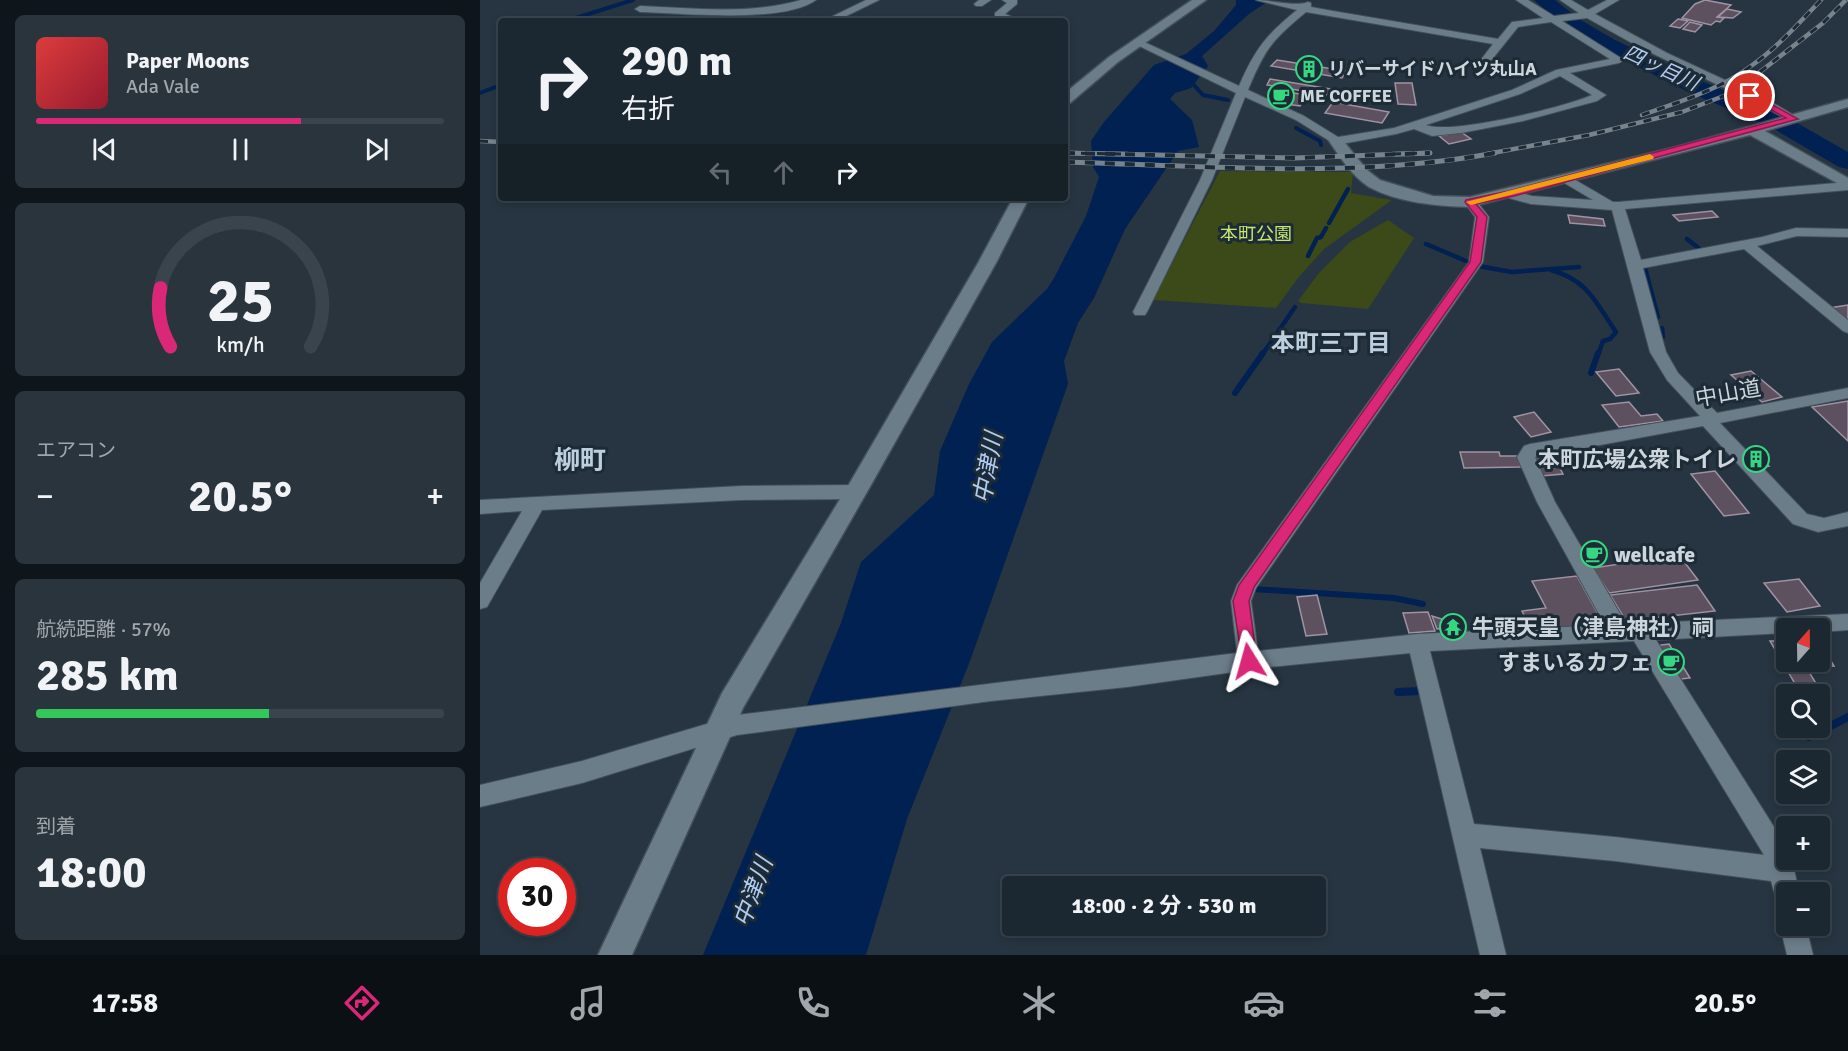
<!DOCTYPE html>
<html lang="ja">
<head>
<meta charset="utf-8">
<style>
  :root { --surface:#1c2831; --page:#29343d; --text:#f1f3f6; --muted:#a0a6ab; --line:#3a444d; --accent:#db2777 }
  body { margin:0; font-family:Signika,"Noto Sans JP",sans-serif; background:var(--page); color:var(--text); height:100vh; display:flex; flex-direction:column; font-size:22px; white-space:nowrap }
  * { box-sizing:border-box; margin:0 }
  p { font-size:20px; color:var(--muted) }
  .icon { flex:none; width:33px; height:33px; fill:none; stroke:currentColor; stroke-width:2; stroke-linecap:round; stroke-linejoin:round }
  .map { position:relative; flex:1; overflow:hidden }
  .drawer { display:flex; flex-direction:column; gap:15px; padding:15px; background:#0f161b; width:480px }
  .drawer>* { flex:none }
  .banner { position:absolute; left:18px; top:18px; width:570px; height:183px; border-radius:6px; box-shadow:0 3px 9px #0003,0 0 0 2px var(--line); background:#1c2831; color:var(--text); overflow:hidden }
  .needle { width:39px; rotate:20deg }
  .controls { position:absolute; left:1296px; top:618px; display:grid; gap:12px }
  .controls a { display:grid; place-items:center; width:54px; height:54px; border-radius:6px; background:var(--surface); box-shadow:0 3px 9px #0003,0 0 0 2px var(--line); font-size:30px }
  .speed { position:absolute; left:18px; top:858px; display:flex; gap:12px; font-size:30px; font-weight:700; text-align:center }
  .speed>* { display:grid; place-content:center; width:78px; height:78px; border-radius:50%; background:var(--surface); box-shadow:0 3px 9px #0003,0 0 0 2px var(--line); line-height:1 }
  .speed .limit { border:9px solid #d22; background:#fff; color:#111 }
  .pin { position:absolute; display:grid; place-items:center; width:51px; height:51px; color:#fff; margin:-26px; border:3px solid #fff; border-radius:50%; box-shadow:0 2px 6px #0007 }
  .me { position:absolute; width:66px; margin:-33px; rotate:352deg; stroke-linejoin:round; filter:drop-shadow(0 0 4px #0008) }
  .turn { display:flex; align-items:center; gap:21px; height:126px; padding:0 24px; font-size:27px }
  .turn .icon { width:78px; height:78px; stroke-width:2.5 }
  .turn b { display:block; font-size:42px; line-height:51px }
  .lanes { display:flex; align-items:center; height:57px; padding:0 24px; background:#0003; justify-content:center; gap:30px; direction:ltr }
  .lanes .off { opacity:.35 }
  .big { font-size:45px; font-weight:700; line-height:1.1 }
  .drawer .widget { flex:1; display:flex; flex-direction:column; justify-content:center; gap:9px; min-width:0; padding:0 21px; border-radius:9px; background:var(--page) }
  .drawer .dial { align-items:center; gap:0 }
  .dial svg { height:156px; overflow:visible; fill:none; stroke:var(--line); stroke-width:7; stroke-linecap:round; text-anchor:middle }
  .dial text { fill:var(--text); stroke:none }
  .song { display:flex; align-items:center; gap:18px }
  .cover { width:72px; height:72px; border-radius:9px; background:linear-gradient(135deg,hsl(0 70% 55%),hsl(350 70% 35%)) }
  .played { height:6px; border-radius:3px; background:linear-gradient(90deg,var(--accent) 65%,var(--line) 65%) }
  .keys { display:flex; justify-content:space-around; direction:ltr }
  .heat { display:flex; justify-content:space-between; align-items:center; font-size:33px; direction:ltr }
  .charge { height:9px; border-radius:4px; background:linear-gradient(90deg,#34c759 57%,var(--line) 0) }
  .trip { position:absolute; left:522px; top:876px; width:324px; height:60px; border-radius:6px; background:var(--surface); box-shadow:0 3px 9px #0003,0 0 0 2px var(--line); font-weight:700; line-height:60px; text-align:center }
  .tabs { display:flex; height:96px; justify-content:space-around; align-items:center; background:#0b1014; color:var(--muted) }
  .tabs .icon { width:42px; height:42px }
  .tabs .on { color:var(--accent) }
  .tabs b { font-size:27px; color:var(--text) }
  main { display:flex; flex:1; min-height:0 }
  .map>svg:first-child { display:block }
</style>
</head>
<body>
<main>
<section class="drawer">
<div class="widget">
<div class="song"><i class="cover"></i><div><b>Paper Moons</b><p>Ada Vale</p></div></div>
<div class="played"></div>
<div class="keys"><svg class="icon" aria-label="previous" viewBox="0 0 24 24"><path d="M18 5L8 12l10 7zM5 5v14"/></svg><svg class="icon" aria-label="pause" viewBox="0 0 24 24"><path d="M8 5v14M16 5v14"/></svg><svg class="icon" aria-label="next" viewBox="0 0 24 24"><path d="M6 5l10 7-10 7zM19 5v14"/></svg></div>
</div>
<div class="widget dial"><svg viewBox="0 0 100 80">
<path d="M14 69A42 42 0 1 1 86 69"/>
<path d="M14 69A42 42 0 0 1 9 39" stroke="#db2777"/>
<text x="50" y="56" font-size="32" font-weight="700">25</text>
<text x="50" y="72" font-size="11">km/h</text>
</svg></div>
<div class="widget"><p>エアコン</p>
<div class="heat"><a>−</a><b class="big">20.5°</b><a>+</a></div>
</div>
<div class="widget"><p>航続距離 · 57%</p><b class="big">285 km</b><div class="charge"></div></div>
<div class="widget"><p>到着</p><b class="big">18:00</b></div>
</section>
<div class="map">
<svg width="1368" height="955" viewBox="0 0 1368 955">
  <rect width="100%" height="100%" fill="#263541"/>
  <g fill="#3c4918">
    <polygon points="740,171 873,172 871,193 912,200 844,249 818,278 796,308 673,300"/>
    <polygon points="908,220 934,238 888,309 821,303 818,301 839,273 870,242"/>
  </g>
  <polygon fill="#002152" points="756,0 790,0 769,14 722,56 728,66 711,88 695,93 690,99 712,120 719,147 698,151 645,229 614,298 598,323 584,361 588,384 490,661 427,819 386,955 223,955 361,623 381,562 454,495 460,451 489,384 512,342 567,289 574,278 606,216 619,177 613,167 611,141 624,122 674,65 706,54 734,31 756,5"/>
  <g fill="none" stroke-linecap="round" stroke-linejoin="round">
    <g stroke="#002152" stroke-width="4">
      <polyline points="86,21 153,0"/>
      <polyline points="711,82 723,95 748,100"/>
      <polyline points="0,93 21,85"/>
      <polyline points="816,128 840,141 841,145"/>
    </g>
    <g stroke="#002152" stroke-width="4.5">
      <polyline points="849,223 868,189"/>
      <polyline points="1207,239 1221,250"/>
      <polyline points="946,244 986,261"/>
      <polyline points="828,256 837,238 841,237 846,228"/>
      <polyline points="998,266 1032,272 1099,267"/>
      <polyline points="1165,268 1178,317"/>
      <path d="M1071,270C1108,280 1116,303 1136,332L1130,339L1123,341L1118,355"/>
      <polyline points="1182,328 1183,337"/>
      <polyline points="782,355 815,307"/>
    </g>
    <g stroke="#002152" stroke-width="6">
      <polyline points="1111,373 1118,353"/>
      <polyline points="755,393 783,353"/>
      <polyline points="773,589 914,598 943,604"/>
    </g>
    <g stroke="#002152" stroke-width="8">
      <polyline points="918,692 940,691"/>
      <polyline points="1329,737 1368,717"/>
    </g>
    <polygon fill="#002152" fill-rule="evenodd" points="1054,0 1075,0 1099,19 1135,40 1226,83 1303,115 1368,152 1368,169 1359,167 1287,125 1210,93 1121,48 1085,27"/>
  </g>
  <g fill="#5d5160" stroke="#a092a3" stroke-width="1.5">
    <polygon points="1225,0 1251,5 1237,17 1244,18 1240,22 1236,21 1231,25 1202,18 1215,4"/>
    <polygon points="1247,9 1261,12 1253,18 1238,17"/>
    <polygon points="1198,19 1208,21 1200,28 1190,26"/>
    <polygon points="1210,22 1222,25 1215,32 1203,29"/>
    <polygon points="797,60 866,71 862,78 791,66"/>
    <polygon points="790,79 851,89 847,95 787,85"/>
    <polygon points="915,83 932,83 936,105 918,104"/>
    <polygon points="797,91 810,93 805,101 792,98"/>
    <polygon points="813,93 828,95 820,106 805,104"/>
    <polygon points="853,102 909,112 902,123 845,113"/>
    <polygon points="981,132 991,139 969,144 959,136"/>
    <polygon points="1232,211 1238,217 1199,221 1193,215"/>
    <polygon points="1088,215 1123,219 1125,226 1090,223"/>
    <polygon points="1368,305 1368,323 1349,308"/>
    <polygon points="1139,369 1159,393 1136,396 1116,372"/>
    <polygon points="1271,371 1302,397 1282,402 1251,375"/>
    <polygon points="1368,401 1368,441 1332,407"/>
    <polygon points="1149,402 1161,416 1177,414 1183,421 1139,427 1122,405"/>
    <polygon points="1054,412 1071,432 1051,437 1034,417"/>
    <polygon points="1271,449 1289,466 1281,468 1263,451"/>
    <polygon points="980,452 1019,452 1020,456 1037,456 1041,467 984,468"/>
    <polygon points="1072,453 1083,474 1061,476 1053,460 1055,454"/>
    <polygon points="1235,471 1269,513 1244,516 1211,474"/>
    <polygon points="1199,555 1218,580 1129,593 1113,568"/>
    <polygon points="1097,576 1123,623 1052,631 1042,611 1066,608 1052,581"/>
    <polygon points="1319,579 1340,606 1307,612 1284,583"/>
    <polygon points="1217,585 1235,611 1146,621 1130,595"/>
    <polygon points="837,595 847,634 826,636 817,597"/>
    <polygon points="948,612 955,631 929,633 923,613"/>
    <polygon points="952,616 965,620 969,628 957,629"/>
    <polygon points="1290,641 1306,641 1306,662 1340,662 1340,643 1354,666 1326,667 1346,700 1340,701 1340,694 1321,694"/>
    <polygon points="1189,644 1210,678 1193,680 1173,646"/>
  </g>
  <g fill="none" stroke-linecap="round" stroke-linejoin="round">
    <defs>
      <g id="minor">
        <path d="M321,0H336C303,24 201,13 160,12L155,9L160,6C213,8 269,15 321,0Z"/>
        <polygon points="386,0 399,0 356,21 343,21"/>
        <polygon points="499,0 511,0 502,6 496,6 494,4"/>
        <polygon points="522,0 537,0 537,4 525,14 543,21 528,21 515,17 515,13 527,3"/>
        <path d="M776,0C791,0 817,7 828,2L831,3V7L853,11L1018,39L1032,22L1063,18L1036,0H1048L1074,16L1099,13L1080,0H1091L1108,10L1127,0H1139L1115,14L1187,53L1292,102L1320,119L1318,121H1310L1284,107L1159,47L1107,18L1082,21L1144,60L1139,63L1090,73L1126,95L1117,101L1043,121L981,133L952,136L934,129L916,134L856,145L816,120L765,97L732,180L667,312L665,315H655L653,312L720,180L756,93L653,43L662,41L759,86C775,49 786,35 817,10ZM826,12L1013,44L996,66L1001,69L1005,68L1038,27L1071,22L1130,59L1076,70L1032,90L914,128L858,137L824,116L768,90C785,49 792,40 826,12ZM1080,76L1112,95C1086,107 970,135 946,125L1040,94Z"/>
        <path d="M1085,174L1133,202H1138L1368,182V190L1145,209L1161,260L1282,237L1316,228L1368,229V237L1317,236L1277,246L1368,320V333L1363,331L1264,249L1163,268L1186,352L1198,373L1237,413L1368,388V398L1240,423L1327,514L1344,518L1368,512V526L1338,532L1313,524L1223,426L1055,457L1075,502L1146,624L1368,614V630L1340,632V628H1306V633L1176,640L1306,846V860H1312L1319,892H1306V906L1297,902L1291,881L1135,861L1000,848L1026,955H1000L930,653L789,667L647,687L511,701L257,735L102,783L0,807V785L102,761L257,715L757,653L751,601L757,585L989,262L995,217L984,202L990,198L995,199L1009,217L1003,262L776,588L771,601L778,651L938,634L1125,625L1057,502L1037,457L1044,446L1050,444L1220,416L1187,380L1170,352L1132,210L1051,204L1025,197L1024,194L1030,190L1052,196L1113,200L1081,181L1079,178ZM1154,641L1284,855L1135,837L994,824L950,651Z"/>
        <polygon points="376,485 382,487 385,492 382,497 376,499 261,500 62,510 7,607 0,609 0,583 42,511 0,514 0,500 261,486"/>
        <polygon points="1306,916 1306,926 1326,926 1333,955 1307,955 1300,926"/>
      </g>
      <g id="tertiary">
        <polygon points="712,0 726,0 638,62 590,103 585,104 585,93 629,57"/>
        <path d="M1368,99V107L1285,131L1368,178V189L1270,135L990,207C957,206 919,203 889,187C873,177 859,156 849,141L851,138H861L887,170L900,180L953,196L990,197L1196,147Z"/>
        <polygon points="533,198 549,198 516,263 387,492 263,708 152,955 118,955 242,693 368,486 498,263"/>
      </g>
    </defs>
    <use href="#minor" stroke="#43505a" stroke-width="2"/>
    <use href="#tertiary" stroke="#43505a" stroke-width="3"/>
    <use href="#minor" fill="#6c7d8a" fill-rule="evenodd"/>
    <use href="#tertiary" fill="#6c7d8a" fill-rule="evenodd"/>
    <defs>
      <g id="rail-far1">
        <path d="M1162,115C1199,102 1239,90 1271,66C1297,48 1319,23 1341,0"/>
        <polyline points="0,141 21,142"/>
        <polyline points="585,153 647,154"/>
        <polyline points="913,154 950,153"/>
        <polyline points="1007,154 1109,135 1202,112 1254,92 1343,23 1366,0"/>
      </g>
      <g id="rail">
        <polyline points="585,153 815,158 950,153"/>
        <path d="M585,162C727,166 874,179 1015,153"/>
      </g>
    </defs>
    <use href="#rail-far1" stroke="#77838d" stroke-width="4.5"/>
    <use href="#rail" stroke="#77838d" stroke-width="5"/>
    <use href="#rail-far1" stroke="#1c2b36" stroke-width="3" stroke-dasharray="8" stroke-linecap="butt"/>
    <use href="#rail" stroke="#1c2b36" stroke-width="4" stroke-dasharray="10" stroke-linecap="butt"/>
  </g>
  <polygon fill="#db2777" stroke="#8e194d" stroke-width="1.5" points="1268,94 1273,94 1318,119 1034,196 996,204 1007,217 1001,262 774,587 769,601 777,661 775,666 769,668 763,666 753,601 759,585 990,262 997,217 985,202 986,200 1029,191 1306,118 1268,97"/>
  <polygon fill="#f59e0b" points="1170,154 1174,157 1173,159 991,205 986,202"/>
  <defs>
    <symbol id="building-ring" viewBox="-11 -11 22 22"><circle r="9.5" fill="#1c2b36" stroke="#35d881" stroke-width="1.5"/><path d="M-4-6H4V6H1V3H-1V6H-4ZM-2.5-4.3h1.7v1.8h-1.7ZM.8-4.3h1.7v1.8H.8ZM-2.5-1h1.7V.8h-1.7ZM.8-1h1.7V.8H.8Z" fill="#35d881"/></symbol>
    <symbol id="cafe-ring" viewBox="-11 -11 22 22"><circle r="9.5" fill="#1c2b36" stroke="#35d881" stroke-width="1.5"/><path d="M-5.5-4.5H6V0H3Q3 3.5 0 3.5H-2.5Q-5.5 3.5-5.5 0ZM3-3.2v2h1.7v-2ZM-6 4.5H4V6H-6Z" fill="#35d881"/></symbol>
    <symbol id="temple-ring" viewBox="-11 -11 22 22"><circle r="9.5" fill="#1c2b36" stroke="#35d881" stroke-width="1.5"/><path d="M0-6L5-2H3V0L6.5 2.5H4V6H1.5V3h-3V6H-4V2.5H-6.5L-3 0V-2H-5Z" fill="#35d881"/></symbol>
  </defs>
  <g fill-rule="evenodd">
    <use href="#building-ring" x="814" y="54" width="30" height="30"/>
    <use href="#cafe-ring" x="786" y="81" width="30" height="30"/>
    <use href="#building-ring" x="1261" y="444" width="30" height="30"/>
    <use href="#cafe-ring" x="1099" y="539" width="30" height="30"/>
    <use href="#temple-ring" x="958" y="612" width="30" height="30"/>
    <use href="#cafe-ring" x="1176" y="647" width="30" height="30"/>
  </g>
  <g text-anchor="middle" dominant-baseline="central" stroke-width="6" stroke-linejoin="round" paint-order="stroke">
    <g font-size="18" font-weight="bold" fill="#cdd6dd" stroke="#1c2b36" text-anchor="start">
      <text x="848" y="69">リバーサイドハイツ丸山A</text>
      <text x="820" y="96">ME COFFEE</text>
    </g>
    <g font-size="18" fill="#c5e76c" stroke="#1c2b36">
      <text x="776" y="234">本町公園</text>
    </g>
    <g font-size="20" font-style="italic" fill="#b0cbf2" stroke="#1c2b36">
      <text transform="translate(1181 68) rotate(25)">四ッ目川</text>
    </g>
    <g font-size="22" fill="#cdd6dd" stroke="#1c2b36">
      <text transform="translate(1248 393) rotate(-10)">中山道</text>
    </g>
    <g font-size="22" font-weight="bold" fill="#cdd6dd" stroke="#1c2b36" text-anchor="end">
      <text x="1256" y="459">本町広場公衆トイレ</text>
      <text x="1134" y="554" text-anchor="start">wellcafe</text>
      <text x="992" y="627" text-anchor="start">牛頭天皇（津島神社）祠</text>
      <text x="1172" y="662">すまいるカフェ</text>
    </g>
    <g font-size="24" font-weight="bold" fill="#bdcfde" stroke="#1c2b36">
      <text x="851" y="343">本町三丁目</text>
    </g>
    <g font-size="24" font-style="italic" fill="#b0cbf2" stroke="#1c2b36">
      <text transform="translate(508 468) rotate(-80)">中津川</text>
      <text transform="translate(273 892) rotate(-70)">中津川</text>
    </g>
    <g font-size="26" font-weight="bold" fill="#bdcfde" stroke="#1c2b36">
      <text x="100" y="461">柳町</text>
    </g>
  </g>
</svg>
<div class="controls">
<a><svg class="needle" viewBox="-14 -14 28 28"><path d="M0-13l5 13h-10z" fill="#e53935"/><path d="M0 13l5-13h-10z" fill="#a0a6ab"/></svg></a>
<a><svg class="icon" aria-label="search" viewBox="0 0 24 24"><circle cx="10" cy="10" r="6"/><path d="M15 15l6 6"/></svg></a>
<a><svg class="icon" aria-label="layers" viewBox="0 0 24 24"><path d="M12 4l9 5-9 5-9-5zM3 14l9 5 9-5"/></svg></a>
<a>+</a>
<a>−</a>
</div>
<div class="speed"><div class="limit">30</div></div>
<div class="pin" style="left:1270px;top:96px;background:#d93025"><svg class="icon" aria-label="arrive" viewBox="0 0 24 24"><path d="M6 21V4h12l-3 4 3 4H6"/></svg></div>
<svg class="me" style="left:769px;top:661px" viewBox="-20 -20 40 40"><path d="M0-17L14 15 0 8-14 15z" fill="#db2777" stroke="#fff" stroke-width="4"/></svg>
<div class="trip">18:00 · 2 分 · 530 m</div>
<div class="banner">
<div class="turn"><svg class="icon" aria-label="right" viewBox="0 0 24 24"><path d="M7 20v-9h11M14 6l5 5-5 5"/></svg><div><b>290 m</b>右折</div></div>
<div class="lanes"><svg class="icon off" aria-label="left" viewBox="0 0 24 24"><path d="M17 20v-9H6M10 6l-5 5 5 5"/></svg><svg class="icon off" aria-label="ahead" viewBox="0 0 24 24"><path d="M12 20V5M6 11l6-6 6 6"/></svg><svg class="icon" aria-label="right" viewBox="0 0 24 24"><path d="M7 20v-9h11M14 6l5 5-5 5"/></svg></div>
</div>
</div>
</main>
<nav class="tabs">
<b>17:58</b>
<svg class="icon on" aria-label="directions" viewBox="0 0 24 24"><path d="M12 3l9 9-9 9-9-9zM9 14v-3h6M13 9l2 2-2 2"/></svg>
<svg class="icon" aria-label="music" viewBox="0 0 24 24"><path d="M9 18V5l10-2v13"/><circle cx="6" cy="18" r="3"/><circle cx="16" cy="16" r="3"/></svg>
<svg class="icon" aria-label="phone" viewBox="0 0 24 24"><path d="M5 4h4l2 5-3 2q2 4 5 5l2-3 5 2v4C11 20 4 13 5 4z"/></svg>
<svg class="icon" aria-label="climate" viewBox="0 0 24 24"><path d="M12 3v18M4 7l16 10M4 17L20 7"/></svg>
<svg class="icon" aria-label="car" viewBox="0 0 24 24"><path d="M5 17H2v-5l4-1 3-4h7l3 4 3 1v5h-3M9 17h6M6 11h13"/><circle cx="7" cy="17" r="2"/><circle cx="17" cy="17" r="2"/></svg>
<svg class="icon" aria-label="filters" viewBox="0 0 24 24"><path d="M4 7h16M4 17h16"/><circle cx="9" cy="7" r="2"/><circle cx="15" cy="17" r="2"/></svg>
<b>20.5°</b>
</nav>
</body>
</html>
